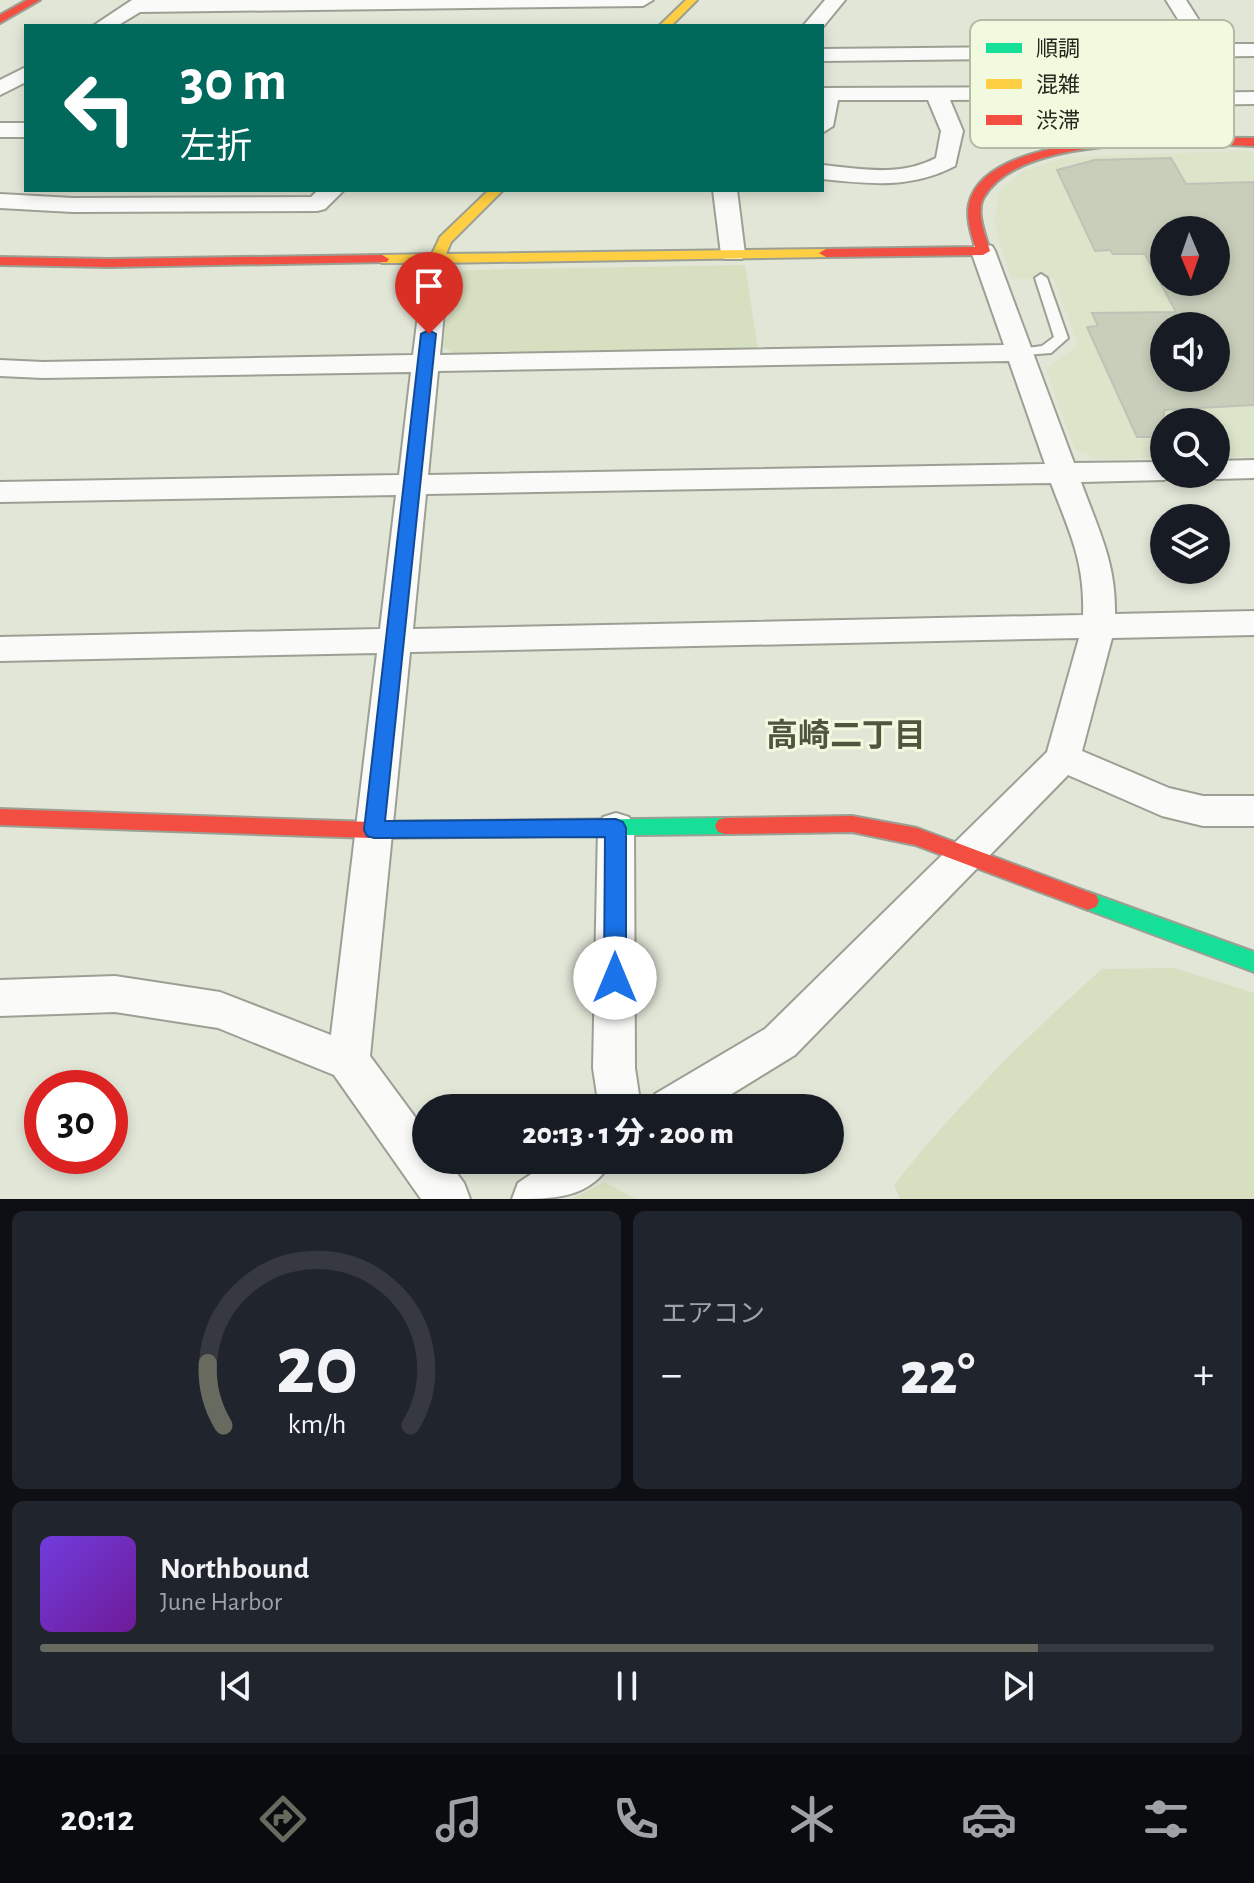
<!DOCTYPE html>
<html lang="ja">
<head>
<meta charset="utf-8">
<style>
  :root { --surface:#171b24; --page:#20242c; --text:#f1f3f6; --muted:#9ea1a6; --line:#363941; --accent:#676a5f }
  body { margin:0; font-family:"Alegreya Sans","Noto Sans JP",sans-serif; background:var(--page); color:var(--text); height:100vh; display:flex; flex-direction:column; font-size:30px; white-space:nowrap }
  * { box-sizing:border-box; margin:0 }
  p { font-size:26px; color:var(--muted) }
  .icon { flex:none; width:44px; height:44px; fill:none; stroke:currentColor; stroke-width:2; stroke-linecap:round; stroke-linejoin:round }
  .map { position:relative; height:1199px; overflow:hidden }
  .drawer { display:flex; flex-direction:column; gap:12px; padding:12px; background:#0d0f14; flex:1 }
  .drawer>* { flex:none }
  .hud { position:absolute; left:24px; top:24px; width:800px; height:168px; border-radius:0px; box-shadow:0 4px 12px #0003; background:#00695c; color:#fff; overflow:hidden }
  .needle { width:52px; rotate:178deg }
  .buttons { position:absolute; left:1150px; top:216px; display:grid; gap:16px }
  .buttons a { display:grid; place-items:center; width:80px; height:80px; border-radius:50%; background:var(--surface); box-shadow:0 4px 12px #0003; font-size:40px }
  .speed { position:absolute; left:24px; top:1070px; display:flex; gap:16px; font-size:40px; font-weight:700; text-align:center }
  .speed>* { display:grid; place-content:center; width:104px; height:104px; border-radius:50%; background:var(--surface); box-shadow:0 4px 12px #0003; line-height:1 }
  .speed .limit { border:12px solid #d22; background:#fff; color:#111 }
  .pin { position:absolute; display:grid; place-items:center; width:68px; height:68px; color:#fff; margin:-82px -34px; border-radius:50% 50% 50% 0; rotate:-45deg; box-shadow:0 0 8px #0007 }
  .pin .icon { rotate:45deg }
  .me { position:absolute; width:88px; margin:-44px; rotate:0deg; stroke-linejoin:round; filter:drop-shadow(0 0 6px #0008) }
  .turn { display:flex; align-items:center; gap:28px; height:168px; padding:0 24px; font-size:36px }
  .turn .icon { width:104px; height:104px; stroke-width:2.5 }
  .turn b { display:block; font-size:56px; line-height:68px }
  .big { font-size:60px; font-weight:800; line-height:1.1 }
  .drawer .tile { flex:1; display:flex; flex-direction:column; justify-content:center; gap:12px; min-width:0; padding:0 28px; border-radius:12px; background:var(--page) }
  .drawer .dial { align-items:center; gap:0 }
  .dial svg { height:208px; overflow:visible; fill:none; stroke:var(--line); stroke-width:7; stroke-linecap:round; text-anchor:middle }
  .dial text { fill:var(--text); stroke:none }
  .song { display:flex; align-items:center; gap:24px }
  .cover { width:96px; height:96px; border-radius:12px; background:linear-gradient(135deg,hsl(260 70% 55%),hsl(280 70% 35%)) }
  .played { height:8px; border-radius:4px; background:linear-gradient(90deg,var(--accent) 85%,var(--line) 85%) }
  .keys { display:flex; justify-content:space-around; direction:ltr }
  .heat { display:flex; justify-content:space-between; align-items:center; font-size:44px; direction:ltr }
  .drawer .tiles { flex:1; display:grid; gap:12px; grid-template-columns:1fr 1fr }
  .tile:last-child { grid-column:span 2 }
  .trip { position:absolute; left:412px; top:1094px; width:432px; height:80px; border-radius:40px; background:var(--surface); box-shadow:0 4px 12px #0003; font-weight:800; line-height:80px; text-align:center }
  .tabs { display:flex; height:128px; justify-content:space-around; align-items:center; background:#090b0e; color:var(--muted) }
  .tabs .icon { width:56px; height:56px }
  .tabs .active { color:var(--accent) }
  .tabs b { font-size:36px; color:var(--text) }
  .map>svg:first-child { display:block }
</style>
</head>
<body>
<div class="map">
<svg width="1254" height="1199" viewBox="0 0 1254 1199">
  <rect width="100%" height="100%" fill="#e1e6d7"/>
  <path fill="#dce4ca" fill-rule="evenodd" d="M1250,151L1254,156V457H1216V422H1164V458L1098,459L1075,449L1046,369L1078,345L1054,278L1012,279L994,224L999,192L1021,172L1066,157ZM1164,230H1216V282H1164ZM1164,326H1216V378H1164Z"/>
  <g fill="#d6dfc0">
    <polygon points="745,265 758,350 456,355 443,347 452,277 467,270"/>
    <path d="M1174,968L1254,993V1199H900L894,1185C956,1106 1027,1036 1102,969Z"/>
    <polygon points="604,1182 636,1199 571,1199"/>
  </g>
  <path fill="#c8ceba" stroke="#bfc3b7" stroke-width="2" fill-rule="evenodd" d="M1171,158L1186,184L1254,182V405L1164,410V437H1137L1087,327L1098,326L1092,313L1176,312L1145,254H1113L1110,250L1095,251L1057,170L1095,160ZM1164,230H1216V282H1164ZM1164,326H1216V378H1164Z"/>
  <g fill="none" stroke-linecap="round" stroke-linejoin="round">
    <defs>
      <polygon id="lane" points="1041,274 1047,278 1068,338 1051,353 1013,356 1013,350 1042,346 1054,337 1035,278"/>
      <g id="street">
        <polygon points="132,0 653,0 643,6 140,12 117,26 93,26"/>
        <polygon points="825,0 845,0 822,28 803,26"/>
        <polygon points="1166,0 1186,0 1214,44 1254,44 1254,56 822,61 822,49 1194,45"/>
        <polygon points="26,67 26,82 0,95 0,80"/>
        <path d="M1092,87L1176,93L1254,92V104L1176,105L1092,99L950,100L963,131L955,166C911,189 870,184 822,179V165C862,169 899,177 936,158L941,131L928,100H838L833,126L822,133V88Z"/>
        <rect x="0" y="123" width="26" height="14"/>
        <polygon points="318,190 344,190 325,209 317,211 73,212 0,208 0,194 73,198 311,197"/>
        <polygon points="713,190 737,190 745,254 742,259 724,259 721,254"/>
        <path d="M983,244L992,246L995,251L1074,463L1164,462V474H1177L1164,480L1081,482C1098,529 1116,562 1115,614L1254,611V635L1112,638L1082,751L1169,788L1203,796H1254V826H1203L1162,816L1068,775L795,1055L709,1108H649L655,1094L765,1029L1047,752L1079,638L410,652L370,1056L426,1132V1160H447L464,1183L470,1199H421L334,1075L218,1028L115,1012L0,1016V980L115,976L220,992L331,1035L377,653L0,661V637L380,629L396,495L0,502V482L399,475L411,372L43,378L0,376V360L43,362L413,355L425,259L428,254H446L449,259L440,355L1004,345L971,251L974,246ZM1009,361L1045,464L428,475L438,371ZM1051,483C1069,531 1085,561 1083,615L413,629L426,494Z"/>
        <polygon points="1254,460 1254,478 1216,479 1204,474 1216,474 1216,461"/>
        <polygon points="616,813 629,817 634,828 635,1068 641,1108 599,1108 593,1068 598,828 603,817"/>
        <path d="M552,1160H612C592,1199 553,1199 512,1199L518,1183Z"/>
      </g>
      <g id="fast">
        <polygon points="725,818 732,820 735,826 732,832 725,834 371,838 364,836 361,830 364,824 371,822"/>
        <polygon points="1088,892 1254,952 1254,972 1080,907 1077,901 1080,895"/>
      </g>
      <g id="slow">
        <polygon points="686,0 697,0 671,26 659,26"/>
        <polygon points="489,190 503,190 451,242 446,254 826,249 833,253 826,257 437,263 382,263 375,259 382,255 432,254 440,237"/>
      </g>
      <g id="jam">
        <polygon points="27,0 40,0 0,23 0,15"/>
        <path d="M1147,137L1254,138V146C1188,144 1023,132 984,197C975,212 986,236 990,251L983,255L826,257L819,253L826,249L975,247C971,233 966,218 969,204C981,147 1101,140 1147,137Z"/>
        <polygon points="382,255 389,259 387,262 110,267 0,265 0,257 110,259"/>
        <polygon points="0,809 371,822 378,824 381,830 378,836 371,838 0,825"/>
        <polygon points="852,816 917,828 1096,895 1099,901 1096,907 1088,910 915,845 852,832 725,834 718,832 715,826 718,820 725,818"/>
      </g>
    </defs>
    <use href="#lane" stroke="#9ca094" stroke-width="4"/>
    <use href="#street" stroke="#9ca094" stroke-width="4"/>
    <use href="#fast" stroke="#9ca094" stroke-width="4"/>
    <use href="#slow" stroke="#9ca094" stroke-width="4"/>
    <use href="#jam" stroke="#9ca094" stroke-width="4"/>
    <use href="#lane" fill="#fafbf9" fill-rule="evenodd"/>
    <use href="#street" fill="#fafbf9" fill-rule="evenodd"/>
    <use href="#fast" fill="#16e098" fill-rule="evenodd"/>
    <use href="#slow" fill="#ffcf43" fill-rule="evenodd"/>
    <use href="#jam" fill="#f24e42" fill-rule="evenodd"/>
  </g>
  <polygon fill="#1a73e8" stroke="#114b97" stroke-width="2" points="429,330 436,334 385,821 616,819 623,822 626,828 626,978 623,985 615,988 607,985 604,978 605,837 374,838 367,836 364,830 421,334"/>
  <g text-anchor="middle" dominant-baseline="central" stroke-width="6" stroke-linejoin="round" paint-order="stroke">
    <g font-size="32" font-weight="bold" fill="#4f553f" stroke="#f1fade">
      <text x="846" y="736">高崎二丁目</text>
    </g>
  </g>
  <rect x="970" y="20" width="264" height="128" rx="12" fill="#f1fade" stroke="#b4bba4" stroke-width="2"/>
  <rect x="986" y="43" width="36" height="10" fill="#16e098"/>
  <rect x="986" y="79" width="36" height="10" fill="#ffcf43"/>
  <rect x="986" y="115" width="36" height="10" fill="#f24e42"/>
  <g font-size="22" fill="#25281e">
    <text x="1036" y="56">順調</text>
    <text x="1036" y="92">混雑</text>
    <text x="1036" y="128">渋滞</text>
  </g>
</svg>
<div class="buttons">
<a><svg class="needle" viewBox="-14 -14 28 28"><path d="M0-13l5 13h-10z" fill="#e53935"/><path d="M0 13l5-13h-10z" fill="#9ea1a6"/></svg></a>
<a><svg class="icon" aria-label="sound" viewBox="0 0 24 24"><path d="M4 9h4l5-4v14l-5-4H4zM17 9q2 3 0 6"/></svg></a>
<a><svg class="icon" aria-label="search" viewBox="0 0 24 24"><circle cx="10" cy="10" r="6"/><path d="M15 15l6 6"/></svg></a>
<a><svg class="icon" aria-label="layers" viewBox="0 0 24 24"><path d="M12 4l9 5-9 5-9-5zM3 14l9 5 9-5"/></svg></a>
</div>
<div class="speed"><div class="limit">30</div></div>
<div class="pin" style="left:429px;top:334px;background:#d93025"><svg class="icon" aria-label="arrive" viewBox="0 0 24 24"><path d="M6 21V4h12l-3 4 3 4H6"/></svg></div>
<svg class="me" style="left:615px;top:978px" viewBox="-20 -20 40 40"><circle r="19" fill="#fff"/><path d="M0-13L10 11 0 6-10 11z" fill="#1a73e8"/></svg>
<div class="trip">20:13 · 1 分 · 200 m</div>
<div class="hud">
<div class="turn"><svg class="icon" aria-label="left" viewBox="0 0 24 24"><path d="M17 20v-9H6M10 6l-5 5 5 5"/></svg><div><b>30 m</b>左折</div></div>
</div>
</div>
<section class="drawer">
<div class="tiles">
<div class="tile dial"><svg viewBox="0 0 100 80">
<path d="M14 69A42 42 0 1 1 86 69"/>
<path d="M14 69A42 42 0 0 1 8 45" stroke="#676a5f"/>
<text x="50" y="56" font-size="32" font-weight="700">20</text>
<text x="50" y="72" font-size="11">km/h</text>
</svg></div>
<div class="tile"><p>エアコン</p>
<div class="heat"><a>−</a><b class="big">22°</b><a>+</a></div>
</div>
<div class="tile">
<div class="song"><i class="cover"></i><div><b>Northbound</b><p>June Harbor</p></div></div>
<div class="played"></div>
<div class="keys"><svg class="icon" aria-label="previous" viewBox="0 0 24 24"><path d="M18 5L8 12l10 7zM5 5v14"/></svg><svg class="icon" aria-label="pause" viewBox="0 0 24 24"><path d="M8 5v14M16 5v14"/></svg><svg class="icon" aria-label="next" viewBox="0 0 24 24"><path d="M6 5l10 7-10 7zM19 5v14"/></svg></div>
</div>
</div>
</section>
<nav class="tabs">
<b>20:12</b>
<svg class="icon active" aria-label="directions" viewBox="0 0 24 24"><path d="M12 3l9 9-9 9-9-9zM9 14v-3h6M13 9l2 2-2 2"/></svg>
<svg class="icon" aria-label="music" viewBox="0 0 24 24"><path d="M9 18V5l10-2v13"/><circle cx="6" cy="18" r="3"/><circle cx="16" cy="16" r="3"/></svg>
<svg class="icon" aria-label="phone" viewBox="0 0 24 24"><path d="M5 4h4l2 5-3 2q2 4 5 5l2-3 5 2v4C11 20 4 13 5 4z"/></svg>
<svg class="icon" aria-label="climate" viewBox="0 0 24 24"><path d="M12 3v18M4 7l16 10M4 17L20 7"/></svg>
<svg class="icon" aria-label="car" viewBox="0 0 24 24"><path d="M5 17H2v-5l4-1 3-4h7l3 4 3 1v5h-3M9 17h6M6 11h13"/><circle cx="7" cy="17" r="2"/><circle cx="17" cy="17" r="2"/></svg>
<svg class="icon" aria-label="filters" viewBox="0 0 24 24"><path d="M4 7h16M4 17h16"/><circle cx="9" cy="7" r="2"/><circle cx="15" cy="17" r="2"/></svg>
</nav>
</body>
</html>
